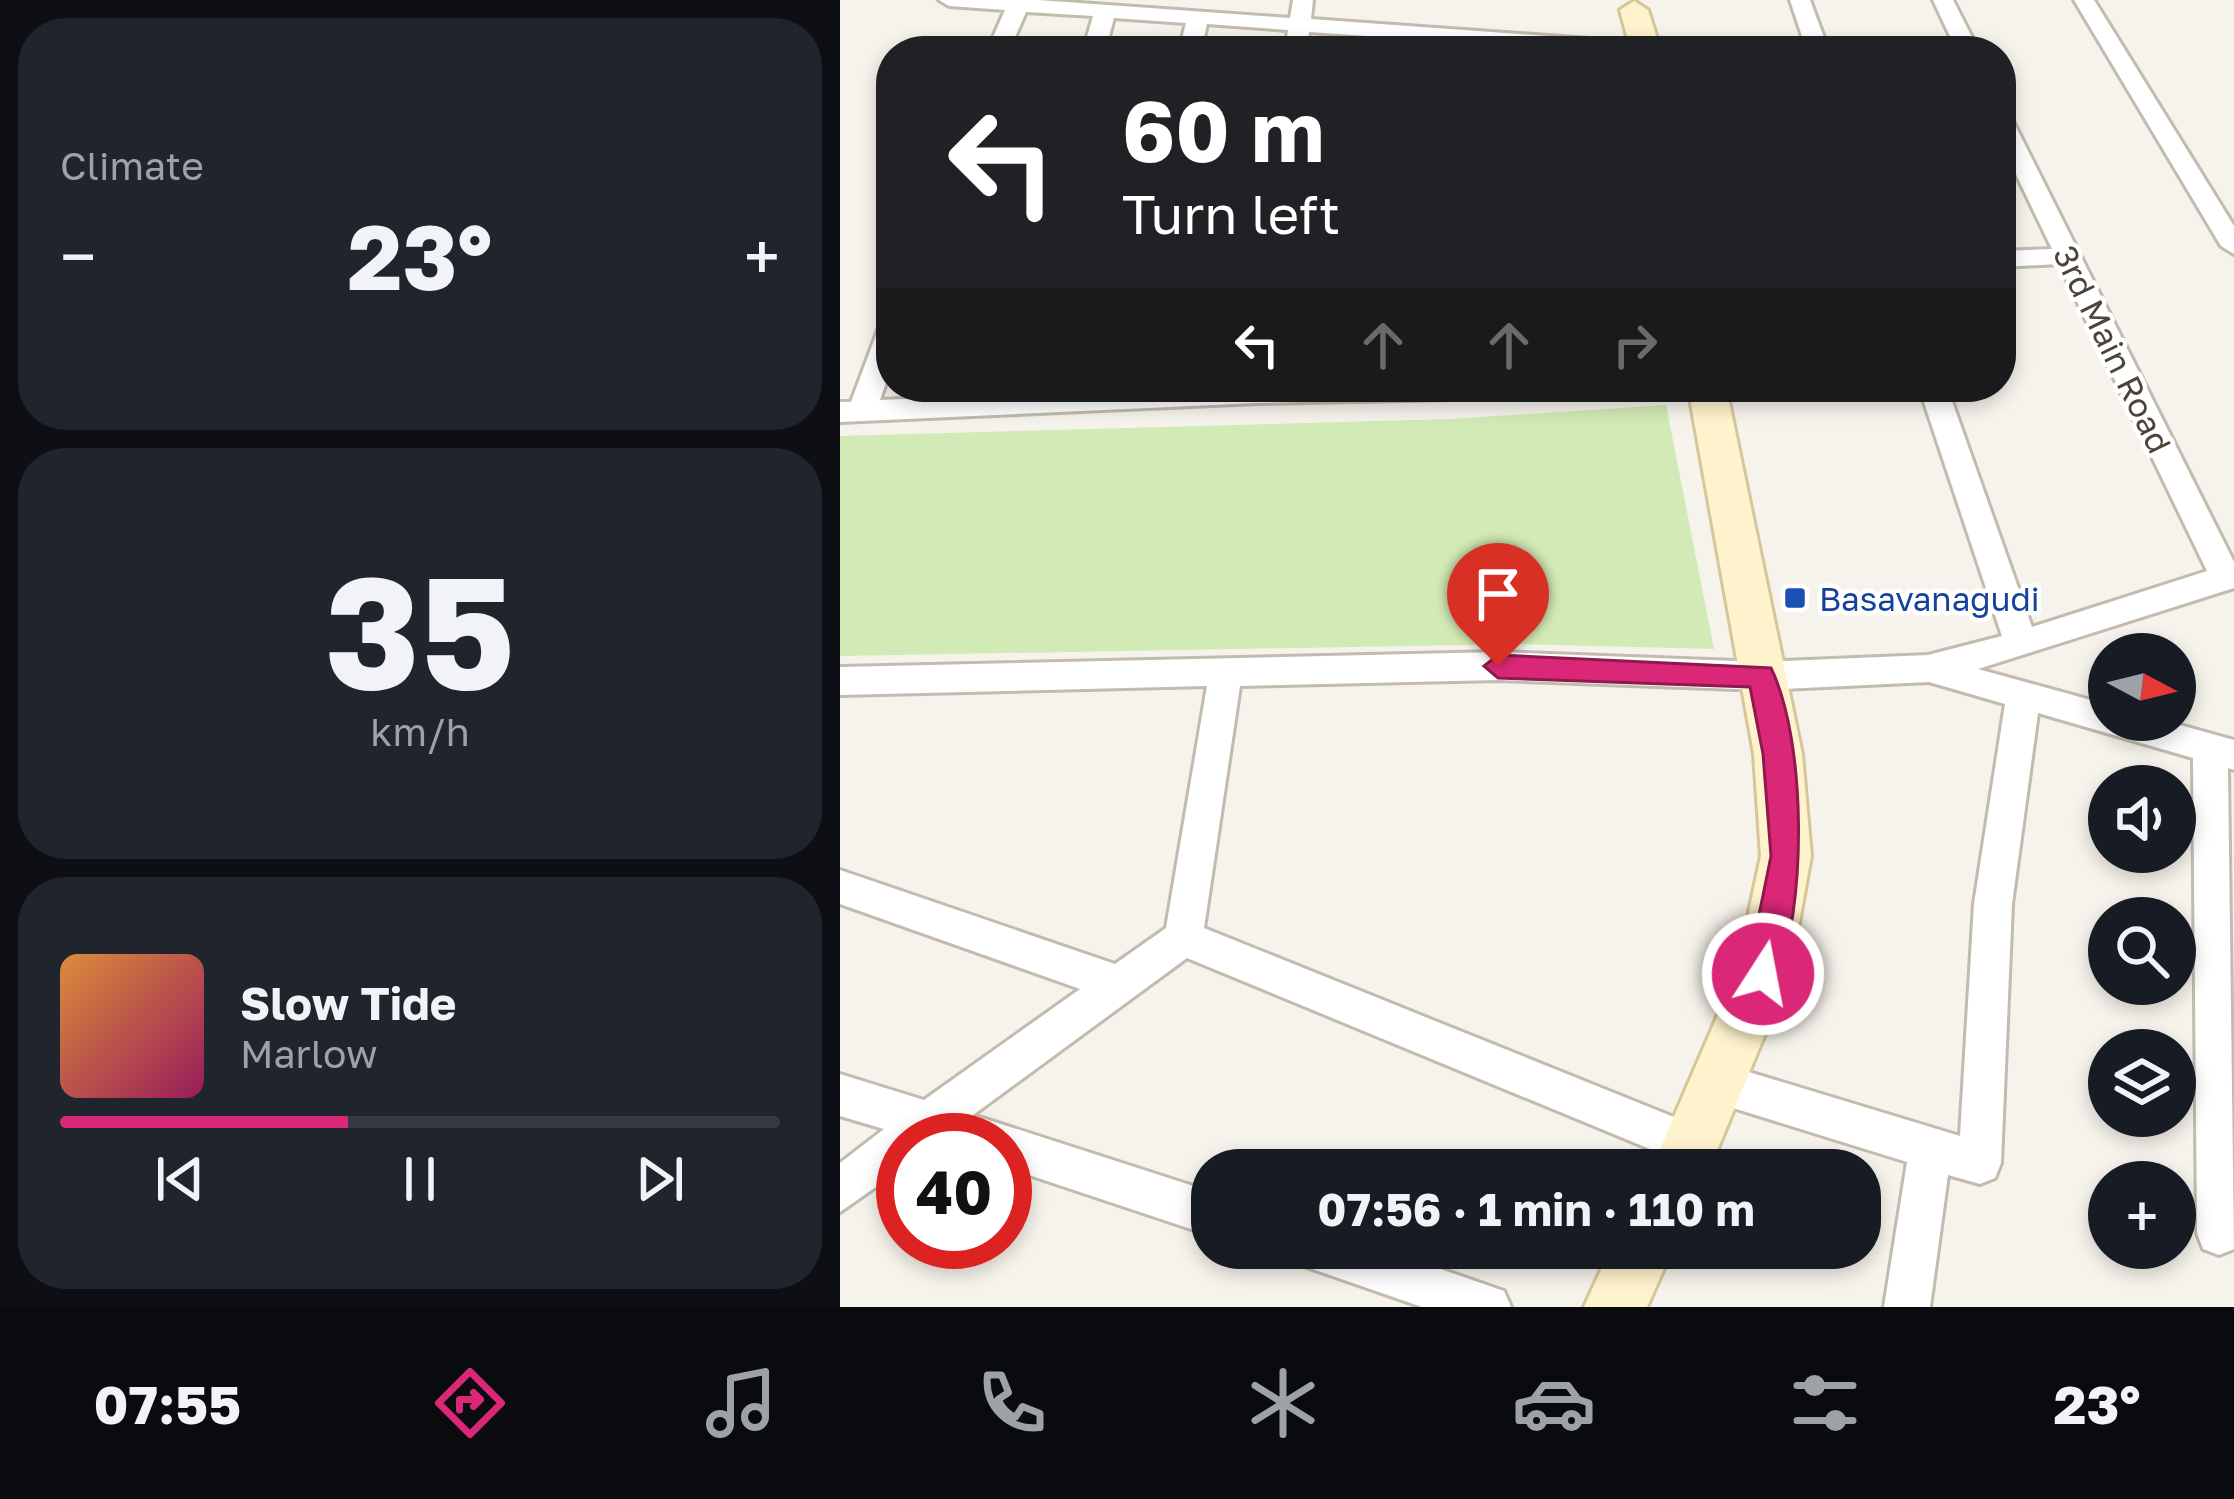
<!DOCTYPE html>
<html lang="en">
<head>
<meta charset="utf-8">
<style>
  :root { --surface:#171b24; --page:#20242c; --text:#f1f3f6; --muted:#9ea1a6; --line:#363941; --accent:#db2777 }
  body { margin:0; font-family:"Golos Text",sans-serif; background:var(--page); color:var(--text); height:100vh; display:flex; flex-direction:column; font-size:45px; white-space:nowrap }
  * { box-sizing:border-box; margin:0 }
  p { font-size:39px; color:var(--muted) }
  .icon { flex:none; width:66px; height:66px; fill:none; stroke:currentColor; stroke-width:2; stroke-linecap:round; stroke-linejoin:round }
  .map { position:relative; flex:1; overflow:hidden }
  .details { display:flex; flex-direction:column; gap:18px; padding:18px; background:#0d0f14; width:840px }
  .details>* { flex:none }
  .top-card { position:absolute; left:36px; top:36px; width:1140px; height:366px; border-radius:48px; box-shadow:0 6px 18px #0003; background:#202124; color:#fff; overflow:hidden }
  .needle { width:78px; rotate:97deg }
  .controls { position:absolute; left:1248px; top:633px; display:grid; gap:24px }
  .controls a { display:grid; place-items:center; width:108px; height:108px; border-radius:50%; background:var(--surface); box-shadow:0 6px 18px #0003; font-size:60px }
  .speed { position:absolute; left:36px; top:1113px; display:flex; gap:24px; font-size:60px; font-weight:700; text-align:center }
  .speed>* { display:grid; place-content:center; width:156px; height:156px; border-radius:50%; background:var(--surface); box-shadow:0 6px 18px #0003; line-height:1 }
  .speed .limit { border:18px solid #d22; background:#fff; color:#111 }
  .pin { position:absolute; display:grid; place-items:center; width:102px; height:102px; color:#fff; margin:-123px -51px; border-radius:50% 50% 50% 0; rotate:-45deg; box-shadow:0 0 12px #0007 }
  .pin .icon { rotate:45deg }
  .me { position:absolute; width:132px; margin:-66px; rotate:11deg; stroke-linejoin:round; filter:drop-shadow(0 0 9px #0008) }
  .turn { display:flex; align-items:center; gap:42px; height:252px; padding:0 48px; font-size:54px }
  .turn .icon { width:156px; height:156px; stroke-width:2.5 }
  .turn b { display:block; font-size:84px; line-height:102px }
  .lanes { display:flex; align-items:center; height:114px; padding:0 48px; background:#0003; justify-content:center; gap:60px; direction:ltr }
  .lanes .off { opacity:.35 }
  .big { font-size:90px; font-weight:700; line-height:1.1 }
  .details .card { flex:1; display:flex; flex-direction:column; justify-content:center; gap:18px; min-width:0; padding:0 42px; border-radius:48px; background:var(--page) }
  .details .dial { align-items:center; gap:0 }
  .dial b { font-size:156px; line-height:1 }
  .song { display:flex; align-items:center; gap:36px }
  .cover { width:144px; height:144px; border-radius:18px; background:linear-gradient(135deg,hsl(30 70% 55%),hsl(330 70% 35%)) }
  .played { height:12px; border-radius:6px; background:linear-gradient(90deg,var(--accent) 40%,var(--line) 40%) }
  .keys { display:flex; justify-content:space-around; direction:ltr }
  .heat { display:flex; justify-content:space-between; align-items:center; font-size:66px; direction:ltr }
  .trip { position:absolute; left:351px; top:1149px; width:690px; height:120px; border-radius:48px; background:var(--surface); box-shadow:0 6px 18px #0003; font-weight:700; line-height:120px; text-align:center }
  .menu { display:flex; height:192px; justify-content:space-around; align-items:center; background:#090b0e; color:var(--muted) }
  .menu .icon { width:84px; height:84px }
  .menu .on { color:var(--accent) }
  .menu b { font-size:54px; color:var(--text) }
  main { display:flex; flex:1; min-height:0 }
  .map>svg:first-child { display:block }
</style>
</head>
<body>
<main>
<section class="details">
<div class="card"><p>Climate</p>
<div class="heat"><a>−</a><b class="big">23°</b><a>+</a></div>
</div>
<div class="card dial"><b>35</b><p>km/h</p></div>
<div class="card">
<div class="song"><i class="cover"></i><div><b>Slow Tide</b><p>Marlow</p></div></div>
<div class="played"></div>
<div class="keys"><svg class="icon" aria-label="previous" viewBox="0 0 24 24"><path d="M18 5L8 12l10 7zM5 5v14"/></svg><svg class="icon" aria-label="pause" viewBox="0 0 24 24"><path d="M8 5v14M16 5v14"/></svg><svg class="icon" aria-label="next" viewBox="0 0 24 24"><path d="M6 5l10 7-10 7zM19 5v14"/></svg></div>
</div>
</section>
<div class="map">
<svg width="1394" height="1307" viewBox="0 0 1394 1307">
  <rect width="100%" height="100%" fill="#f6f3ec"/>
  <polygon fill="#d2eab5" points="826,405 874,649 677,644 0,656 0,436 611,419"/>
  <g fill="none" stroke-linecap="round" stroke-linejoin="round">
    <defs>
      <g id="street">
        <polygon points="99,0 198,0 450,18 453,0 473,0 471,19 806,43 817,49 743,51 469,32 467,51 445,51 448,30 367,24 361,51 339,51 346,23 274,18 265,51 243,51 253,16 186,12 169,51 147,51 165,10 109,6"/>
        <polygon points="950,0 970,0 989,51 967,51"/>
        <polygon points="1093,0 1113,0 1139,51 1117,51"/>
        <polygon points="1234,0 1254,0 1394,226 1394,254 1381,246"/>
        <polygon points="1161,112 1172,119 1394,562 1394,588 1138,669 1269,705 1269,720 1322,720 1394,740 1394,770 1388,768 1394,1249 1379,1255 1363,1249 1357,1233 1353,758 1198,713 1172,904 1161,1163 1155,1178 1140,1184 1108,1175 1090,1307 1044,1307 1067,1162 864,1099 858,1084 864,1069 879,1063 1120,1136 1134,904 1165,704 1089,682 922,690 658,680 400,686 364,928 866,1130 872,1145 866,1160 851,1166 347,958 133,1115 372,1192 372,1236 165,1167 165,1140 63,1140 63,1168 0,1212 0,1163 44,1129 0,1116 0,1074 84,1100 240,989 0,904 0,870 275,964 326,928 367,686 0,695 0,667 658,652 922,662 1088,655 1162,636 1079,387 1107,387 1192,627 1367,571 1219,264 1161,267 1161,251 1212,249 1161,143"/>
        <polygon points="51,321 51,368 40,400 335,387 722,387 708,397 417,403 0,422 0,402 11,402 38,330"/>
        <polygon points="452,1248 540,1248 664,1291 671,1307 582,1307 458,1264"/>
      </g>
      <g id="secondary">
        <polygon points="794,1 808,10 821,51 791,51 780,10"/>
        <polygon points="848,387 886,387 962,754 971,856 950,973 869,1170 811,1170 896,973 921,856 914,754"/>
        <polygon points="771,1248 833,1248 807,1307 744,1307"/>
      </g>
    </defs>
    <use href="#street" stroke="#c2bbae" stroke-width="6"/>
    <use href="#secondary" stroke="#d6c79b" stroke-width="6"/>
    <use href="#street" fill="#fff" fill-rule="evenodd"/>
    <use href="#secondary" fill="#fff3cd" fill-rule="evenodd"/>
  </g>
  <path fill="#db2777" stroke="#8e194d" stroke-width="3" d="M658,655L931,668C967,742 967,910 935,984L923,989L912,984L907,974L931,856L923,754L910,687L658,678L644,666Z"/>
  <rect fill="#1a4fb4" stroke="#fff" stroke-width="4.5" x="943" y="586" width="24" height="24" rx="6"/>
  <g text-anchor="middle" dominant-baseline="central" stroke-width="9" stroke-linejoin="round" paint-order="stroke">
    <g font-size="33" fill="#4b4439" stroke="#fff">
      <text transform="translate(1273 349) rotate(64)">3rd Main Road</text>
    </g>
    <g font-size="33" fill="#164399" stroke="#fff" text-anchor="start">
      <text x="979" y="598">Basavanagudi</text>
    </g>
  </g>
</svg>
<div class="controls">
<a><svg class="needle" viewBox="-14 -14 28 28"><path d="M0-13l5 13h-10z" fill="#e53935"/><path d="M0 13l5-13h-10z" fill="#9ea1a6"/></svg></a>
<a><svg class="icon" aria-label="sound" viewBox="0 0 24 24"><path d="M4 9h4l5-4v14l-5-4H4zM17 9q2 3 0 6"/></svg></a>
<a><svg class="icon" aria-label="search" viewBox="0 0 24 24"><circle cx="10" cy="10" r="6"/><path d="M15 15l6 6"/></svg></a>
<a><svg class="icon" aria-label="layers" viewBox="0 0 24 24"><path d="M12 4l9 5-9 5-9-5zM3 14l9 5 9-5"/></svg></a>
<a>+</a>
</div>
<div class="speed"><div class="limit">40</div></div>
<div class="pin" style="left:658px;top:666px;background:#d93025"><svg class="icon" aria-label="arrive" viewBox="0 0 24 24"><path d="M6 21V4h12l-3 4 3 4H6"/></svg></div>
<svg class="me" style="left:923px;top:974px" viewBox="-20 -20 40 40"><circle r="17" fill="#db2777" stroke="#fff" stroke-width="3"/><path d="M0-11L8 9 0 5-8 9z" fill="#fff"/></svg>
<div class="trip">07:56 · 1 min · 110 m</div>
<div class="top-card">
<div class="turn"><svg class="icon" aria-label="left" viewBox="0 0 24 24"><path d="M17 20v-9H6M10 6l-5 5 5 5"/></svg><div><b>60 m</b>Turn left</div></div>
<div class="lanes"><svg class="icon" aria-label="left" viewBox="0 0 24 24"><path d="M17 20v-9H6M10 6l-5 5 5 5"/></svg><svg class="icon off" aria-label="ahead" viewBox="0 0 24 24"><path d="M12 20V5M6 11l6-6 6 6"/></svg><svg class="icon off" aria-label="ahead" viewBox="0 0 24 24"><path d="M12 20V5M6 11l6-6 6 6"/></svg><svg class="icon off" aria-label="right" viewBox="0 0 24 24"><path d="M7 20v-9h11M14 6l5 5-5 5"/></svg></div>
</div>
</div>
</main>
<nav class="menu">
<b>07:55</b>
<svg class="icon on" aria-label="directions" viewBox="0 0 24 24"><path d="M12 3l9 9-9 9-9-9zM9 14v-3h6M13 9l2 2-2 2"/></svg>
<svg class="icon" aria-label="music" viewBox="0 0 24 24"><path d="M9 18V5l10-2v13"/><circle cx="6" cy="18" r="3"/><circle cx="16" cy="16" r="3"/></svg>
<svg class="icon" aria-label="phone" viewBox="0 0 24 24"><path d="M5 4h4l2 5-3 2q2 4 5 5l2-3 5 2v4C11 20 4 13 5 4z"/></svg>
<svg class="icon" aria-label="climate" viewBox="0 0 24 24"><path d="M12 3v18M4 7l16 10M4 17L20 7"/></svg>
<svg class="icon" aria-label="car" viewBox="0 0 24 24"><path d="M5 17H2v-5l4-1 3-4h7l3 4 3 1v5h-3M9 17h6M6 11h13"/><circle cx="7" cy="17" r="2"/><circle cx="17" cy="17" r="2"/></svg>
<svg class="icon" aria-label="filters" viewBox="0 0 24 24"><path d="M4 7h16M4 17h16"/><circle cx="9" cy="7" r="2"/><circle cx="15" cy="17" r="2"/></svg>
<b>23°</b>
</nav>
</body>
</html>
